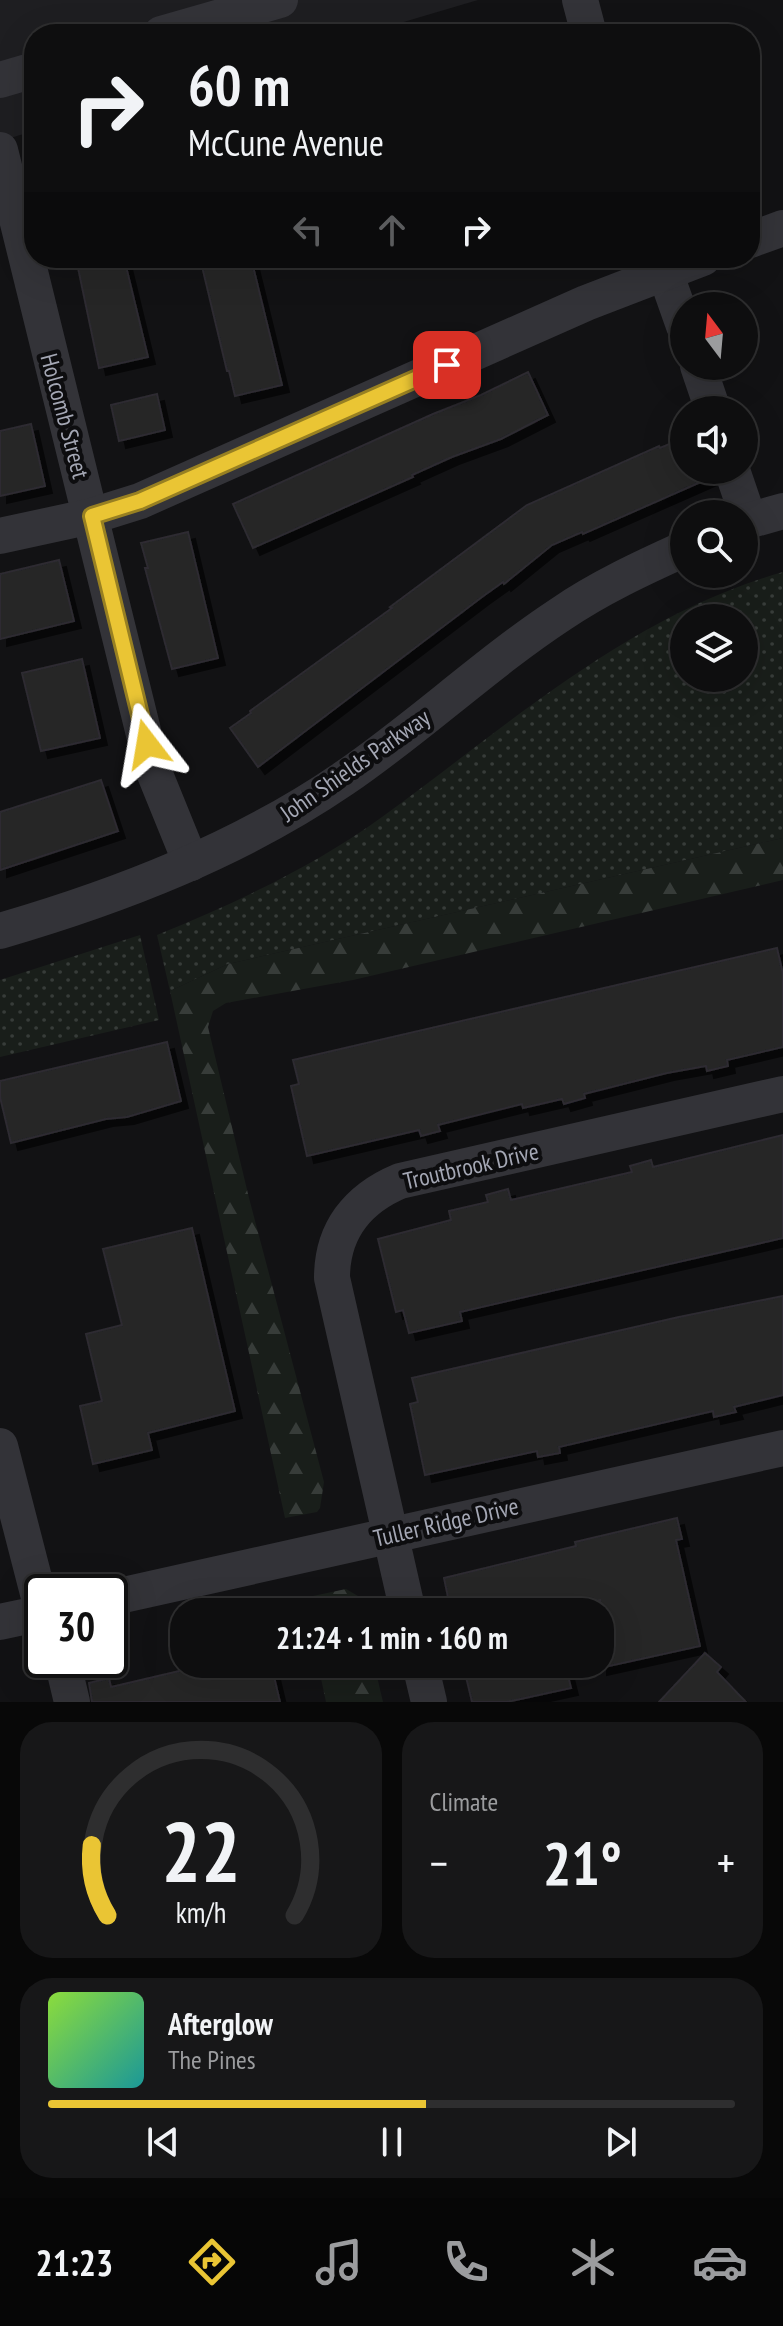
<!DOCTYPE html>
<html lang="en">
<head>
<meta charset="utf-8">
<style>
  :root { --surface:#0e0e0f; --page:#171718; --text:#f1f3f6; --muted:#9b9c9e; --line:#2e2e2f; --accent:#eac534 }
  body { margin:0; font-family:"PT Sans Narrow",sans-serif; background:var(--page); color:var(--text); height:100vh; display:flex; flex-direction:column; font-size:30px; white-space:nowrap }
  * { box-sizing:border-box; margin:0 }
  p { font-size:26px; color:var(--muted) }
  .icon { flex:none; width:44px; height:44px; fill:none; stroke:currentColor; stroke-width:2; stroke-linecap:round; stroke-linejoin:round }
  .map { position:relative; height:1702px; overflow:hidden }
  .panel { display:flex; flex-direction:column; gap:20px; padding:20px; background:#080808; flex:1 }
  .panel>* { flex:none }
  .banner { position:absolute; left:24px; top:24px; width:736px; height:244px; border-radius:32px; box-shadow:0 8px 32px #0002,0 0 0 2px var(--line); background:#0e0e0f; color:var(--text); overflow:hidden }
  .needle { width:52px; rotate:344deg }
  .tools { position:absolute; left:670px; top:292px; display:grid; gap:16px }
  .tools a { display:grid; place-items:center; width:88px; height:88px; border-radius:50%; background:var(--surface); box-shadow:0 8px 32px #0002,0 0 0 2px var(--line); font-size:40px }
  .speed { position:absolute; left:24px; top:1574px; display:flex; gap:16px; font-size:40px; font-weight:700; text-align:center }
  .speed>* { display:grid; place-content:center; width:104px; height:104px; border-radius:50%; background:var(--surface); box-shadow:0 8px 32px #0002,0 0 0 2px var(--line); line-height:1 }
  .speed .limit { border:4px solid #111; border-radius:12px; background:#fff; color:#111 }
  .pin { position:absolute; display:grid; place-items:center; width:68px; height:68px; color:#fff; margin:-34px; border-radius:16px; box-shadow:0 4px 12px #0006 }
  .me { position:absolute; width:88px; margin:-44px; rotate:346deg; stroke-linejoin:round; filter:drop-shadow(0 0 6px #0008) }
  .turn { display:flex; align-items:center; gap:28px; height:168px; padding:0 32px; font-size:36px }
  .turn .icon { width:104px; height:104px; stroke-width:2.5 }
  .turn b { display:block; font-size:56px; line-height:68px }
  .lanes { display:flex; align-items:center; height:76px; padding:0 32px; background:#0003; justify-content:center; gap:40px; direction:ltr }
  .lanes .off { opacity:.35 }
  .big { font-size:60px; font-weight:800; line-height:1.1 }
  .panel .card { flex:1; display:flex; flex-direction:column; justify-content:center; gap:12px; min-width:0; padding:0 28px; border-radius:32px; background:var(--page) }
  .panel .dial { align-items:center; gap:0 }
  .dial svg { height:208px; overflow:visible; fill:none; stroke:var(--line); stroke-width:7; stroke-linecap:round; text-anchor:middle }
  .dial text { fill:var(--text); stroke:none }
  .song { display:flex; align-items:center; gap:24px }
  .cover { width:96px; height:96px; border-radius:12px; background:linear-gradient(135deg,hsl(90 70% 55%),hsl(180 70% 35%)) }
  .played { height:8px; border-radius:4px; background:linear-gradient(90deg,var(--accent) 55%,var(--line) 55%) }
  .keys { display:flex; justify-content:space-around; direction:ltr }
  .heat { display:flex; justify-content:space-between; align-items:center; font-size:44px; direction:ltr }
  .panel .tiles { flex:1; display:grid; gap:20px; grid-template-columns:1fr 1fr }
  .card:last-child { grid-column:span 2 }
  .trip { position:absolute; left:170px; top:1598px; width:444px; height:80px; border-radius:32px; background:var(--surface); box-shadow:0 8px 32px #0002,0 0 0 2px var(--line); font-weight:800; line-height:80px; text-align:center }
  .dock { display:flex; height:128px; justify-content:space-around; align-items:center; background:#060606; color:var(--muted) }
  .dock .icon { width:56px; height:56px }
  .dock .current { color:var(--accent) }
  .dock b { font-size:36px; color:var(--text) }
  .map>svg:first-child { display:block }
</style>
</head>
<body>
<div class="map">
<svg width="783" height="1702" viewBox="0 0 783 1702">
  <defs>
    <pattern id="grass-dots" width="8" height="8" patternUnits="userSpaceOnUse" patternTransform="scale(2)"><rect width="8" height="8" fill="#191e1a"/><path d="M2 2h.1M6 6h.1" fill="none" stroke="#373c39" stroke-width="1.8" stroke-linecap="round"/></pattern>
    <pattern id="forest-firs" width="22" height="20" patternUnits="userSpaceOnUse" patternTransform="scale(2)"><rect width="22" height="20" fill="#191e1a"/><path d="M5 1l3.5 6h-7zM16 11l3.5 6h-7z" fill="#373c39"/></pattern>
    <filter id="shadow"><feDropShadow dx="7" dy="7" stdDeviation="0" flood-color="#0009"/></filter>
  </defs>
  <rect width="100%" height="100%" fill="#121214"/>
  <polygon fill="#1e1e21" points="0,0 478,0 363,34 34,34 34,131 0,141"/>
  <g fill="url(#grass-dots)" fill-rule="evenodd">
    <path d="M783,572V838L228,964L170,991L157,935C235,903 313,867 382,817C509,725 628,616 783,572ZM684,618H744V678H684Z"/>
    <polygon points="140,935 159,1020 0,1057 0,980"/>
  </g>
  <g fill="url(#forest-firs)">
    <polygon points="783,838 783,880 353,980 226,1003 213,1011 208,1027 249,1198 324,1482 320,1508 317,1512 285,1518 170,991 228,964"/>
    <polygon points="346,1589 358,1596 362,1612 306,1612 305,1604 313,1596"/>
    <polygon points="318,1664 374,1664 383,1702 326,1702"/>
  </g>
  <g fill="#252528" stroke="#2d2c30" stroke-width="2" filter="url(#shadow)">
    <polygon points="99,258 124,258 148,357 99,368 77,263"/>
    <polygon points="200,258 251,258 282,385 235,396 229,371 227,371"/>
    <polygon points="528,372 548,415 501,439 452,457 412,475 413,477 253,548 233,504 433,414 481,395"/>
    <polygon points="157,394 165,430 119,441 111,405"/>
    <polygon points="31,424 45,486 0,496 0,431"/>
    <polygon points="684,438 684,470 712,470 712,477 583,534 582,532 552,545 504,584 503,582 482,597 258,767 230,728 251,713 250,711 392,608 390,607 527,505 659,446 660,448"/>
    <polygon points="188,532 218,658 172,669 145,568 148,568 141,543"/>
    <polygon points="59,560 74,621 0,639 0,574"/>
    <polygon points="82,659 100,738 41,751 22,673"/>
    <polygon points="101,780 118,831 0,870 0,812"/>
    <polygon points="777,948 783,974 783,1047 727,1060 728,1066 707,1071 706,1066 667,1073 584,1094 585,1098 564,1104 562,1099 523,1108 522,1104 438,1125 440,1131 421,1136 419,1130 307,1156 291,1086 299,1084 293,1060"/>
    <polygon points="167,1042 181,1101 127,1117 106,1119 11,1143 0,1097 0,1081"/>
    <polygon points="783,1135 783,1238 460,1312 462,1321 409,1333 403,1310 396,1312 378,1239 451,1220 449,1211 488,1202 486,1195 508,1189 511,1200 632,1172 630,1166 651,1160 653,1167"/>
    <polygon points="192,1228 235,1411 148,1433 152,1450 93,1464 80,1406 102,1401 86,1334 122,1325 103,1249"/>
    <polygon points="783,1296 783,1395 734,1407 736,1412 714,1417 713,1411 559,1447 560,1453 538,1457 537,1451 425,1475 410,1404 418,1402 412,1378 679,1317"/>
    <polygon points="677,1518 682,1539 676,1540 700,1646 600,1668 600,1600 549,1612 451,1612 444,1578 576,1546 575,1542"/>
    <polygon points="705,1653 721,1667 717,1672 746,1702 659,1702"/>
    <polygon points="209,1664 271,1664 280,1702 92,1702 89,1683 109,1678 111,1687"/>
    <polygon points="463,1664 565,1664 571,1688 507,1702 472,1702"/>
  </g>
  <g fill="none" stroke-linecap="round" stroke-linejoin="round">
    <g stroke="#333338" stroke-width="36">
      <polyline points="580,0 589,34"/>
      <polyline points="161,34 280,0"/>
      <polyline points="0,80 34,70"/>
      <polyline points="0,150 152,767 191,863"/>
      <polyline points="750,240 783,228"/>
      <polyline points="660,258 684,326"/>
      <polyline points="698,366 713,410"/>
      <polyline points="732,470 749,520"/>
      <polyline points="744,522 783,511"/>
      <polyline points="0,536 92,516 140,501 586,303 703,258"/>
      <path d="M0,931C120,896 239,850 343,779C418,728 485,664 561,614C599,588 642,568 684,549"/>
      <polyline points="0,1446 42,1609"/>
      <polyline points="110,1598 783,1448"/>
      <path d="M408,1612L332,1278C332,1231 357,1199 400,1181L783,1094"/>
      <polyline points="0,1622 42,1613"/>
      <polyline points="62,1660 72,1702"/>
      <polyline points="420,1664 429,1702"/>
    </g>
  </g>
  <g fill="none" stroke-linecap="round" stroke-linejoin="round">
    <defs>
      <polyline id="route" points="147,744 92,516 140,501 447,365"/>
    </defs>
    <use href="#route" stroke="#988022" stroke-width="20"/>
    <use href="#route" stroke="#eac534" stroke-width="14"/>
  </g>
  <g text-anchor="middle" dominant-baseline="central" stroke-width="8" stroke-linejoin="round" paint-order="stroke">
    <g font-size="24" fill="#a4a7b4" stroke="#0d0d0f">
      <text transform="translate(65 416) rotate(75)">Holcomb Street</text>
      <text transform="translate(355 765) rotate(-35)">John Shields Parkway</text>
      <text transform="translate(471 1166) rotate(-13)">Troutbrook Drive</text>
      <text transform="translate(446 1522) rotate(-13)">Tuller Ridge Drive</text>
    </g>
  </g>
</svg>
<div class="tools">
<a><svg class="needle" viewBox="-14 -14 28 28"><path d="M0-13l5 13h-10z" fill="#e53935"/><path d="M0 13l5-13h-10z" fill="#9b9c9e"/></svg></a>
<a><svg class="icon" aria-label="sound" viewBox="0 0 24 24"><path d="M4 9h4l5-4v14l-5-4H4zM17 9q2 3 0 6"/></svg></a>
<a><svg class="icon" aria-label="search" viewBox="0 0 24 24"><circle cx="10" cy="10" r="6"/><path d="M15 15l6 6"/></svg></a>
<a><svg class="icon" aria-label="layers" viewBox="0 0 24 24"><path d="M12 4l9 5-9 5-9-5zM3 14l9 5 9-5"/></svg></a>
</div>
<div class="speed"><div class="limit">30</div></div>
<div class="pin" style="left:447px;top:365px;background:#d93025"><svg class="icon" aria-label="arrive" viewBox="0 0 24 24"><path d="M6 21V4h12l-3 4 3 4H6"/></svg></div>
<svg class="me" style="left:147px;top:744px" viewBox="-20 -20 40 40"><path d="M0-17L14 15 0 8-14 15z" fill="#eac534" stroke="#fff" stroke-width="4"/></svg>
<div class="trip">21:24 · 1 min · 160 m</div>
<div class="banner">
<div class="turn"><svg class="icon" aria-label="right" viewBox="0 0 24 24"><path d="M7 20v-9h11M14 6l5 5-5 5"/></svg><div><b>60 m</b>McCune Avenue</div></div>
<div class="lanes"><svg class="icon off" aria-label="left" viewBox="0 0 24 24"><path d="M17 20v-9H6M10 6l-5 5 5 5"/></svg><svg class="icon off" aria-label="ahead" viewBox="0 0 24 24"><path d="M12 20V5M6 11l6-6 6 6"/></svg><svg class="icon" aria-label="right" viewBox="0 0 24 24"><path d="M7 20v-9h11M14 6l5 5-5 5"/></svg></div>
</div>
</div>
<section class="panel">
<div class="tiles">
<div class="card dial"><svg viewBox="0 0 100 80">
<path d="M14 69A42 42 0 1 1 86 69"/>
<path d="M14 69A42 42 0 0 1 8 42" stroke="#eac534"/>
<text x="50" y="56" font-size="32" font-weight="700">22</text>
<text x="50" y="72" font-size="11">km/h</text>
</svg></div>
<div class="card"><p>Climate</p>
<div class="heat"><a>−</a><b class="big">21°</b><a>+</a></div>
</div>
<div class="card">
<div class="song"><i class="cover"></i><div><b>Afterglow</b><p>The Pines</p></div></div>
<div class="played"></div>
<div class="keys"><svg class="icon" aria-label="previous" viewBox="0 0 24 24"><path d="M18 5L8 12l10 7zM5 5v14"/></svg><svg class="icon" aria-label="pause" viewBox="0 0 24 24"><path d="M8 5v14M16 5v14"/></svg><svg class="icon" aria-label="next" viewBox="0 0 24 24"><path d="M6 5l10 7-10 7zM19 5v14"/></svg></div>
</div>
</div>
</section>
<nav class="dock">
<b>21:23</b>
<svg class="icon current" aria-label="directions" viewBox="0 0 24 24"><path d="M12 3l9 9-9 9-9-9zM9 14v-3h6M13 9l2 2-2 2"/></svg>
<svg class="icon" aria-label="music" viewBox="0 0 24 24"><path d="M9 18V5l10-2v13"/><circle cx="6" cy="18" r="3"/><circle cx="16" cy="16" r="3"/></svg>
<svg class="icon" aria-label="phone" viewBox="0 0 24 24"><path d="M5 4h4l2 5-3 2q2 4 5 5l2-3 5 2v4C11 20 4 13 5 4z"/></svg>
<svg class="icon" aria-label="climate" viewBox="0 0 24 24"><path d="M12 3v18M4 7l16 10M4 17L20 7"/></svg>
<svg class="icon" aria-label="car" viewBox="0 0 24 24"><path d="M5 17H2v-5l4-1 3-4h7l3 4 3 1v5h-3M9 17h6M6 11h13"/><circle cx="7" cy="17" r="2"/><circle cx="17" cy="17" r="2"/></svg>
</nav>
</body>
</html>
